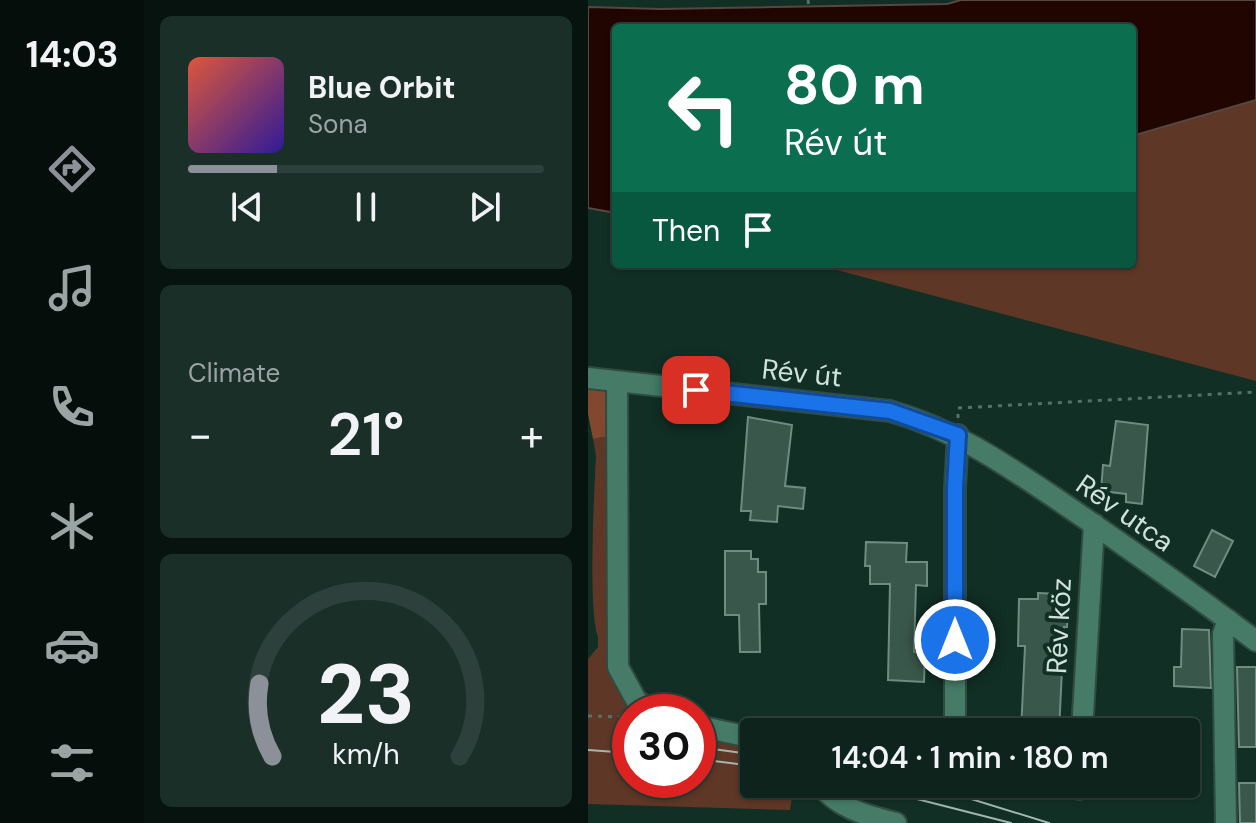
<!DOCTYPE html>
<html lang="en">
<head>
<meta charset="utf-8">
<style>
  :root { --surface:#0d231c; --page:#1b2f29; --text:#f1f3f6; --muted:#9aa4a3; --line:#2d403b; --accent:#8c9099 }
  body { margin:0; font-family:"DM Sans",sans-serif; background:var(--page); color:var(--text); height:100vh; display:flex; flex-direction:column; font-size:30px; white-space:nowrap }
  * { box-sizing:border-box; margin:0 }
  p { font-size:26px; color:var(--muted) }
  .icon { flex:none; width:44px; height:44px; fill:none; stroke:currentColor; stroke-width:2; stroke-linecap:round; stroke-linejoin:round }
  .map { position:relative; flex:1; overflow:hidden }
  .panel { display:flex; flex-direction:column; gap:16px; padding:16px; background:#07130f; width:444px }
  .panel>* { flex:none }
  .guide { position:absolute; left:24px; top:24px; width:524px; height:244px; border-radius:8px; box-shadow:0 2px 6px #0004,0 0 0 2px var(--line); background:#0b6e4f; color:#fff; overflow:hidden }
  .speed { position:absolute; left:24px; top:694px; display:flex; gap:16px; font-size:40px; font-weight:700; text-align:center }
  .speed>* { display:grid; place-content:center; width:104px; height:104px; border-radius:50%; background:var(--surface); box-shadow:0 2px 6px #0004,0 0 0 2px var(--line); line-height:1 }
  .speed .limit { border:12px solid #d22; background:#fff; color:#111 }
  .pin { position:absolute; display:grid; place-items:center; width:68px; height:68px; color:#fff; margin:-34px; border-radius:16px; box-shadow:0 4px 12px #0006 }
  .me { position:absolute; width:88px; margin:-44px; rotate:0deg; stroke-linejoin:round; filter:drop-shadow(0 0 6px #0008) }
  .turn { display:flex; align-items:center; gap:28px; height:168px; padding:0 40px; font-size:36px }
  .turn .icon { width:104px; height:104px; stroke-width:2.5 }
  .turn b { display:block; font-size:56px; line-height:68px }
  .then { display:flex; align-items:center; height:76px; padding:0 40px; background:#0003; gap:16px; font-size:30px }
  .big { font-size:60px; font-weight:600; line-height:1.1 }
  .panel .tile { flex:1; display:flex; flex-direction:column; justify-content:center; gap:12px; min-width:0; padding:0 28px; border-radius:12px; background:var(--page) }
  .panel .dial { align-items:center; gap:0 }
  .dial svg { height:208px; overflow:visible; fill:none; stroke:var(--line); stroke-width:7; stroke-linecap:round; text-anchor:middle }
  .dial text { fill:var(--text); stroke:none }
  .song { display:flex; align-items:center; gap:24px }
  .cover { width:96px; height:96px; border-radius:12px; background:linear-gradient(135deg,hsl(10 70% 55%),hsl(250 70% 35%)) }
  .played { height:8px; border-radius:4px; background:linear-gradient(90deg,var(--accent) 25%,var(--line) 25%) }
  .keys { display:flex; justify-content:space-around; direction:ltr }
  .heat { display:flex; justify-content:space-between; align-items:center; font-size:44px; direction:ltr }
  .trip { position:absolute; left:152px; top:718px; width:460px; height:80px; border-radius:8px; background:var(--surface); box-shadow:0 2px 6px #0004,0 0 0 2px var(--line); font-weight:600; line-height:80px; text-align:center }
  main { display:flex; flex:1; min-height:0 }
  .tab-bar { display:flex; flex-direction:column; width:144px; justify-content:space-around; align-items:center; background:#050e0b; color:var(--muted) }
  .tab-bar .icon { width:56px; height:56px }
  .tab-bar .active { color:var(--accent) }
  .tab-bar b { font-size:36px; color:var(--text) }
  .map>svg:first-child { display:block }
</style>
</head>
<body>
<main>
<nav class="tab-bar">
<b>14:03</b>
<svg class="icon active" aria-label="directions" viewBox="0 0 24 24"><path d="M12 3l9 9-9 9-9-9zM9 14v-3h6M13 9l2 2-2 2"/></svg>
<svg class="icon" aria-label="music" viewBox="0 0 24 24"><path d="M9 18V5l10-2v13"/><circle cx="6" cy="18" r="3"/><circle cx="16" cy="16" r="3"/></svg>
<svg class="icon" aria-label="phone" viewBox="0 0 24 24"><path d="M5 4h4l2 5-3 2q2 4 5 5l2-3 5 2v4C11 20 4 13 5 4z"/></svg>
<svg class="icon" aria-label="climate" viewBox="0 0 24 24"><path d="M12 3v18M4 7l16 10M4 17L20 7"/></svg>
<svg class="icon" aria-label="car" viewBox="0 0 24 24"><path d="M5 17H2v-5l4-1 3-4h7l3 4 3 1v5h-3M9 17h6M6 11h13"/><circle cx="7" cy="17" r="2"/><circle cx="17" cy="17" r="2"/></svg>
<svg class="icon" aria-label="filters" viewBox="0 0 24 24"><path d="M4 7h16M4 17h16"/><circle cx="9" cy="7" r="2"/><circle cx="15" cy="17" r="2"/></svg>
</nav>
<section class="panel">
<div class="tile">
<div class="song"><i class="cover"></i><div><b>Blue Orbit</b><p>Sona</p></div></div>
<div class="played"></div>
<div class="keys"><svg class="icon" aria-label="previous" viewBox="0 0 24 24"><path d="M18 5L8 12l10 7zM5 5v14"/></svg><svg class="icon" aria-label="pause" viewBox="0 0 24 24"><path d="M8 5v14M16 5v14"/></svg><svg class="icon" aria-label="next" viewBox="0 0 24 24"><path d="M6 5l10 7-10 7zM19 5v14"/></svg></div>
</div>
<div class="tile"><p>Climate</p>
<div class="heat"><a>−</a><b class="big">21°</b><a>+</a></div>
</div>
<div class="tile dial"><svg viewBox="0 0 100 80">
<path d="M14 69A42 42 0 1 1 86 69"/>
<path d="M14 69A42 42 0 0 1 9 41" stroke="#8c9099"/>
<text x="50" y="56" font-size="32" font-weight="700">23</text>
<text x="50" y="72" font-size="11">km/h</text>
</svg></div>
</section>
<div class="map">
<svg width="668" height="823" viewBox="0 0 668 823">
  <rect width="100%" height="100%" fill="#112f25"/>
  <g fill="#5e3726">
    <polygon points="373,0 668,0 668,381 226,264 544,264 544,28 28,28 28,213 0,208 0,7 72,9 359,4"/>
    <path d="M21,436L37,679L89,712H42V780H110V718L152,724L172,732H166V784H206L202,810L0,804V659L10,647V637C0,612 6,492 8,456L5,439Z"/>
  </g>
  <polygon fill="#81472f" points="0,385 24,390 21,436 5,439 0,414"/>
  <polygon fill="#200500" stroke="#554742" stroke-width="2" points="373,0 668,0 668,100 544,136 544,28 28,28 28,213 0,208 0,7 72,9 359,4"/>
  <g fill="#39574b" stroke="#6e8d80" stroke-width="2">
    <polygon points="160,417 204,425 197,486 217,488 215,509 190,506 189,522 162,520 163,511 153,511"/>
    <polygon points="528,421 560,425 554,504 538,502 538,494 513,491 515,465 522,466"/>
    <polygon points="624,530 645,541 627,577 606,566"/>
    <polygon points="278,542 319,543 318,562 339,562 339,586 328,585 326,652 337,653 336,682 300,680 302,584 282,584 282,566 277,566"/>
    <polygon points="137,551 163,551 163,559 170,559 170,572 178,572 178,604 171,604 172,652 152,652 151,615 137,615"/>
    <polygon points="450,593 472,594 472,603 480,605 479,627 476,627 471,732 433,732 437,646 430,646 431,599 450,599"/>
    <polygon points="594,629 621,630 623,688 586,686 586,667 593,667"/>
    <polygon points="649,667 668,667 668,747 651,747"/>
    <polygon points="651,783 668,783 668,823 652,823"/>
  </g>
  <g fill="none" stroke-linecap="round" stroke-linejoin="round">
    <defs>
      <g id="minor">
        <path d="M0,378L302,411C366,429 418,465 473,502C539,547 604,593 668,641"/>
        <polyline points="29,382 30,667 48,700 61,712"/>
        <polyline points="110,726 166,738"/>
        <polyline points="367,732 367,488 370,435"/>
        <polyline points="494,732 506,524"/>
        <path d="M231,784C252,809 277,815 308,823"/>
        <polyline points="491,789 491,784"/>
        <polyline points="638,823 635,634 640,620"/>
      </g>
    </defs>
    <use href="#minor" stroke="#304c42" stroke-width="24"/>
    <g stroke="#587168" stroke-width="3" stroke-dasharray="4 6" stroke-linecap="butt">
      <polyline points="220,0 221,8"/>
      <polyline points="370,418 370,408 668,392"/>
      <polyline points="0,716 38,717"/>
    </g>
    <use href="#minor" stroke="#467c67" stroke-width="20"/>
    <g stroke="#a2b6ae" stroke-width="2">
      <polyline points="110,747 162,754"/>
      <polyline points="0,750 42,753"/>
      <polyline points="110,759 166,766"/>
      <polyline points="270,784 423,823"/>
      <polyline points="380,798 461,823"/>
    </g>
  </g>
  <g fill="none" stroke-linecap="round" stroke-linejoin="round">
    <defs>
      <polyline id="route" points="108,390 302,411 370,435 367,488 367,640"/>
    </defs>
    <use href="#route" stroke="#114b97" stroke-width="20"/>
    <use href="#route" stroke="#1a73e8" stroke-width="14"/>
  </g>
  <g text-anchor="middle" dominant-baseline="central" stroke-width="8" stroke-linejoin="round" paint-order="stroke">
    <g font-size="28" fill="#d1e2db" stroke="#112f25">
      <text transform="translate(214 373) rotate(6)">Rév út</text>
      <text transform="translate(537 513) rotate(35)">Rév utca</text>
      <text transform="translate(471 626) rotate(-87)">Rév köz</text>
    </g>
  </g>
</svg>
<div class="speed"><div class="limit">30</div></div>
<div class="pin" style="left:108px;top:390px;background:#d93025"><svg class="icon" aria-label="arrive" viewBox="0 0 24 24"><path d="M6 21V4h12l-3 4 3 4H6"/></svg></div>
<svg class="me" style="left:367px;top:640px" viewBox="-20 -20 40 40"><circle r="17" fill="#1a73e8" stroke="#fff" stroke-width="3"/><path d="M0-11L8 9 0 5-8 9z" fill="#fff"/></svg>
<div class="trip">14:04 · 1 min · 180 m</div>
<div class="guide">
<div class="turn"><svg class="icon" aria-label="left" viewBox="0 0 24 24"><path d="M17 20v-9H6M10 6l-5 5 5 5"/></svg><div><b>80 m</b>Rév út</div></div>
<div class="then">Then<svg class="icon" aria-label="arrive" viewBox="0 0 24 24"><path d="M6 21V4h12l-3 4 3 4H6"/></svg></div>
</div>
</div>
</main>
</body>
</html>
